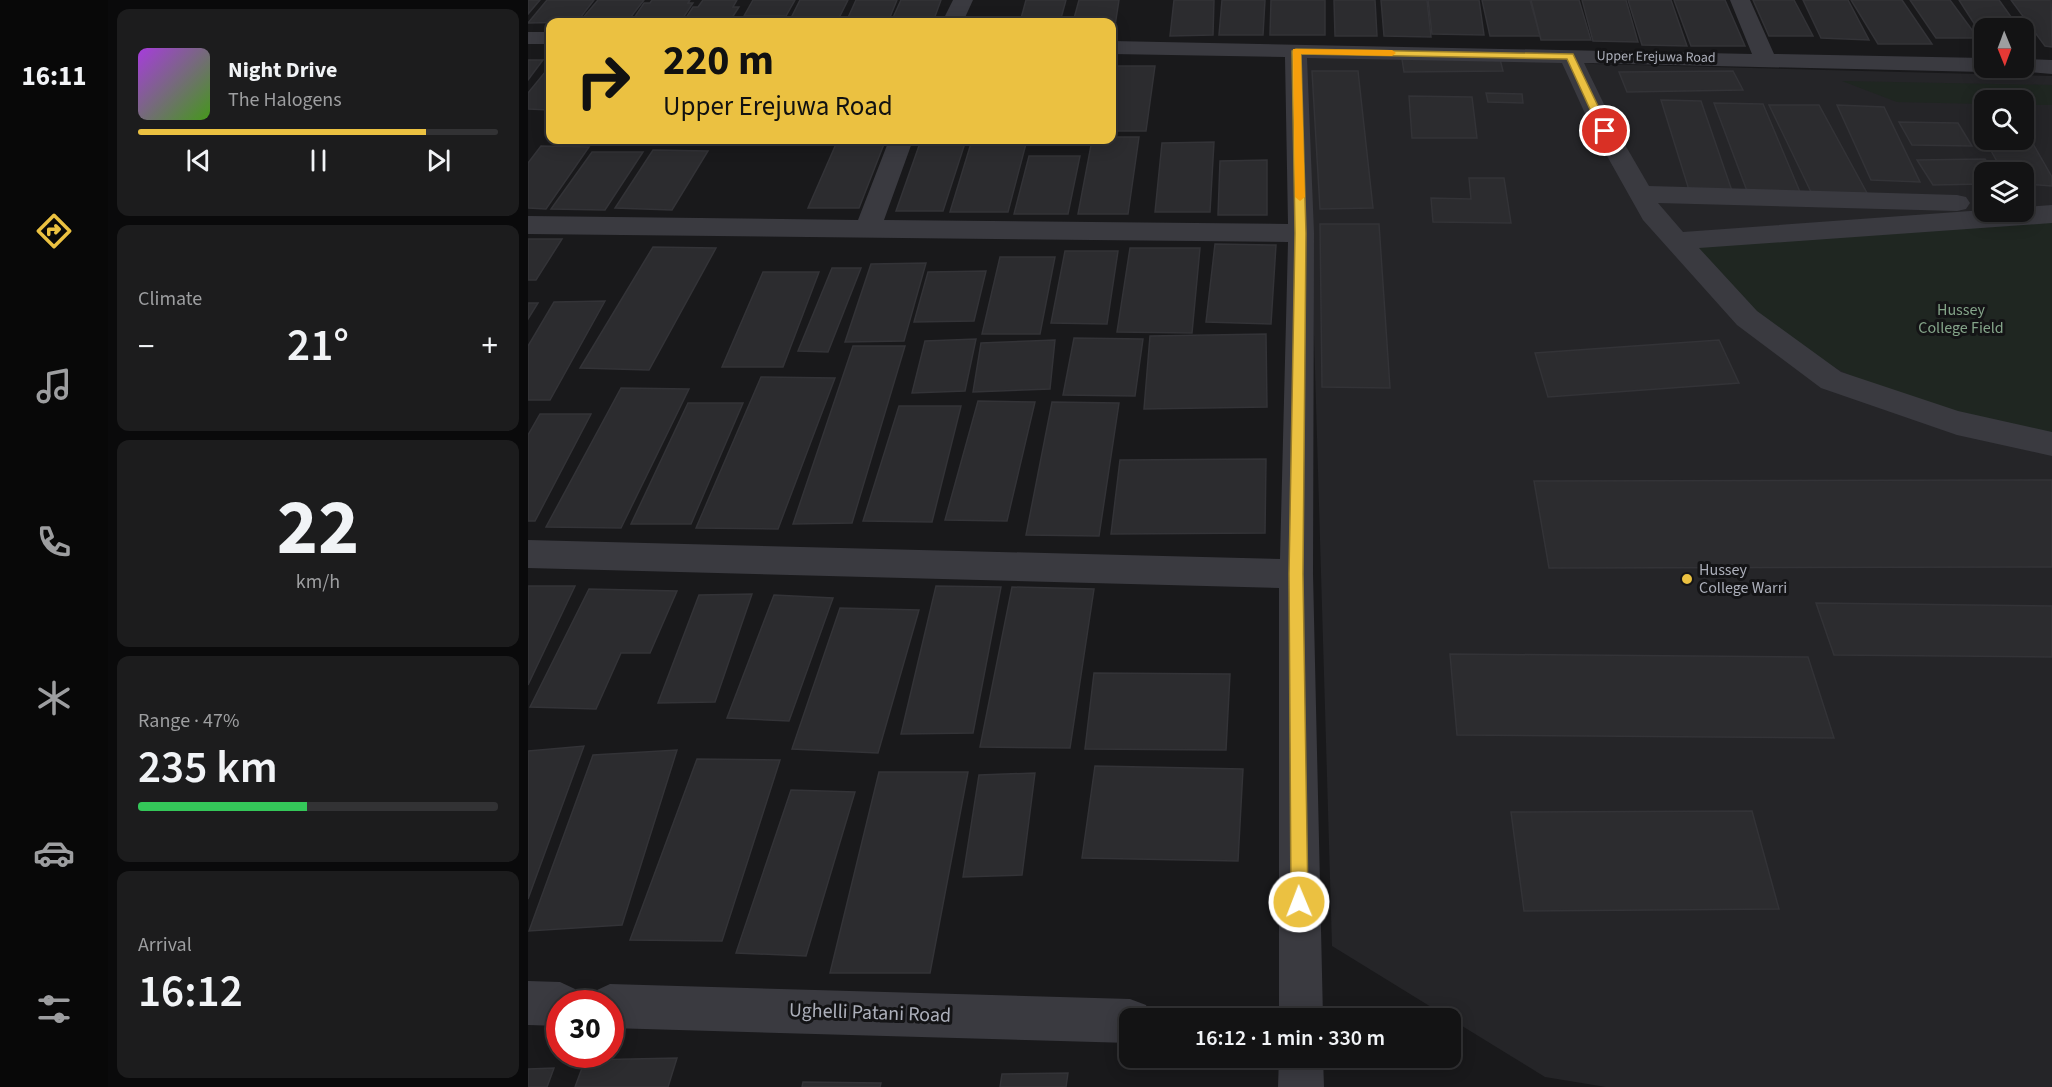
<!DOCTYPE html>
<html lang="en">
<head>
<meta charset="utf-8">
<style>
  :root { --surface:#131314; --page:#1c1c1d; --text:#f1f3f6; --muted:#9d9ea0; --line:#323234; --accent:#ebc141 }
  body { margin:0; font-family:"Source Sans 3",sans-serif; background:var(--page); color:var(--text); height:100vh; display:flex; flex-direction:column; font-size:22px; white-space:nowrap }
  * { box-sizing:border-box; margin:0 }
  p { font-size:20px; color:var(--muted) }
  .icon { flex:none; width:33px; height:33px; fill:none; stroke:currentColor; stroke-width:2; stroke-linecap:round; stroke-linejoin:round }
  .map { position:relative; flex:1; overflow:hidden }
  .sheet { display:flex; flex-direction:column; gap:9px; padding:9px; background:#0a0a0b; width:420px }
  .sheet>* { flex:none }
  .guide { position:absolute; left:18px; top:18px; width:570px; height:126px; border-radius:12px; box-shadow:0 3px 15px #0003,0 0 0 2px var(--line); background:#ebc141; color:#111; overflow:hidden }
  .needle { width:39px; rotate:179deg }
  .controls { position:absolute; left:1446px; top:18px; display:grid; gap:12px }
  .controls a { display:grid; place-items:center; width:60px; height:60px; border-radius:12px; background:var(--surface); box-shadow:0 3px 15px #0003,0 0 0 2px var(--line); font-size:30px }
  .speed { position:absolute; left:18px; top:990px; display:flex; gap:12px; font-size:30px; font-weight:700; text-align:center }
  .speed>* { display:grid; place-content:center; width:78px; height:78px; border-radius:50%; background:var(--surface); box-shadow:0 3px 15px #0003,0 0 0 2px var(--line); line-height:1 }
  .speed .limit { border:9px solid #d22; background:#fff; color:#111 }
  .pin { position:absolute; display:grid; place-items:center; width:51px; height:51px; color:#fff; margin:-26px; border:3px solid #fff; border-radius:50%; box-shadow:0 2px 6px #0007 }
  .me { position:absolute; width:66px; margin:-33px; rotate:359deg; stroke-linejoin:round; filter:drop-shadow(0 0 4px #0008) }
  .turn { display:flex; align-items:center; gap:21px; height:126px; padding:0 18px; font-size:27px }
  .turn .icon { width:78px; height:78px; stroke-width:2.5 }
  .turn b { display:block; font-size:42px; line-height:51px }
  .big { font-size:45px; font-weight:600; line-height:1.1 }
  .sheet .widget { flex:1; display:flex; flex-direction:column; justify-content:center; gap:9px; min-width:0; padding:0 21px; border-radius:12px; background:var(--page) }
  .sheet .dial { align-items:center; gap:0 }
  .dial b { font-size:78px; line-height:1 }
  .song { display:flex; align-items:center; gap:18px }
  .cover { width:72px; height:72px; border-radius:9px; background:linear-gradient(135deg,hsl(280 70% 55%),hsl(100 70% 35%)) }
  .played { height:6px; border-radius:3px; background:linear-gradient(90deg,var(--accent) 80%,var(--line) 80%) }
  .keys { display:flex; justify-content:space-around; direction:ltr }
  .heat { display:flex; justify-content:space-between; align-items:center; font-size:33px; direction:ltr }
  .charge { height:9px; border-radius:4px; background:linear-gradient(90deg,#34c759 47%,var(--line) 0) }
  .trip { position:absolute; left:591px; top:1008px; width:342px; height:60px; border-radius:12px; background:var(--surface); box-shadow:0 3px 15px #0003,0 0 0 2px var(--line); font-weight:600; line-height:60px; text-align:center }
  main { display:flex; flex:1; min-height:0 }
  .tab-bar { display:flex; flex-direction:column; width:108px; justify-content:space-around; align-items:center; background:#080808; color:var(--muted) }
  .tab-bar .icon { width:42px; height:42px }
  .tab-bar .on { color:var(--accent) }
  .tab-bar b { font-size:27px; color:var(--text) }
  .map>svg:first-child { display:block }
</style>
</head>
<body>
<main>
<nav class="tab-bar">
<b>16:11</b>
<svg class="icon on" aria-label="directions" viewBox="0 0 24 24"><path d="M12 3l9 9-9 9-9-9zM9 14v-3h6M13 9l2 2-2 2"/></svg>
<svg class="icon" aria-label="music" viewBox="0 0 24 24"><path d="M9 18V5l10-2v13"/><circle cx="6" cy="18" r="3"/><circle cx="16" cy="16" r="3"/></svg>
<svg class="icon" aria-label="phone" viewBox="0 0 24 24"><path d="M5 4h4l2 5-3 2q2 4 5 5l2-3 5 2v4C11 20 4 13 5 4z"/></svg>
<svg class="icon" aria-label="climate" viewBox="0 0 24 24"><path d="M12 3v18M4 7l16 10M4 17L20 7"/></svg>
<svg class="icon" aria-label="car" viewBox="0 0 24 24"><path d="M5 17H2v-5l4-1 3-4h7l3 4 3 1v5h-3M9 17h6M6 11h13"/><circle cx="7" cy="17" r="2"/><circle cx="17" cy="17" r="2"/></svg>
<svg class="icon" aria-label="filters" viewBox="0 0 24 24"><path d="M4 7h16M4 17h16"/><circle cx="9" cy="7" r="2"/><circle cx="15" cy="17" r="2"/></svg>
</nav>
<section class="sheet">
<div class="widget">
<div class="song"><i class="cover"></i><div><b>Night Drive</b><p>The Halogens</p></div></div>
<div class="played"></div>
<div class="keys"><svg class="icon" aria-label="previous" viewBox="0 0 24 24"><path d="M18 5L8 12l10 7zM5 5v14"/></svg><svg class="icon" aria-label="pause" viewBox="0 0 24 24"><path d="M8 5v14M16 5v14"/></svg><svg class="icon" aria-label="next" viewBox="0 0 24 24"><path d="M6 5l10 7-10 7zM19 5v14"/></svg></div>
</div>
<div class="widget"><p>Climate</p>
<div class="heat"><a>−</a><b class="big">21°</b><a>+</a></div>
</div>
<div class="widget dial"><b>22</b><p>km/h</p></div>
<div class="widget"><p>Range · 47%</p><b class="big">235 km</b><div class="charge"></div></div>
<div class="widget"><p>Arrival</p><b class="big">16:12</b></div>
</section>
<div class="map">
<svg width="1524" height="1087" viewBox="0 0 1524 1087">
  <rect width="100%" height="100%" fill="#19191b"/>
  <path fill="#252528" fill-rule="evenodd" d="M780,54L1022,59L1066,64L1524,76V1087H1078L1017,1077L804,946L778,64ZM1456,100H1496V140H1456ZM1456,172H1496V212H1456Z"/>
  <g fill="#1f2621">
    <polygon points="1314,81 1524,85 1524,105 1496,105 1496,100 1456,100 1456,104 1369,102"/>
    <path d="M1524,222V434C1435,418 1344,395 1268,345C1226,317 1191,279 1157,243Z"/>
  </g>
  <g fill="#2c2c2f" stroke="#333337" stroke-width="1.5">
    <polygon points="0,0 12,0 0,14"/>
    <polygon points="19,0 66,0 49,22 0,23"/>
    <polygon points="70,0 116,0 99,22 53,20"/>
    <polygon points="124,0 162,0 160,3 165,3 153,21 104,21 116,3 122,3"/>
    <polygon points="175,0 209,0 205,7 211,7 202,21 156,21 165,7 170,7"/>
    <polygon points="225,0 267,0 258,16 216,16"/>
    <polygon points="272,0 320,0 309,22 261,22"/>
    <polygon points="328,0 369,0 360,22 318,22"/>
    <polygon points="373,0 413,0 405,22 363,22"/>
    <polygon points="498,0 538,0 532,22 492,22"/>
    <polygon points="551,0 591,0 587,26 584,26 584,22 545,22"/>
    <polygon points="646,0 686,0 685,35 642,36"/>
    <polygon points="694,0 737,0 735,35 691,35"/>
    <polygon points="743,0 797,0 797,35 742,35"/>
    <polygon points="806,0 847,0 849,36 807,36"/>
    <polygon points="853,0 899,0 903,37 856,36"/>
    <polygon points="900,0 951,0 956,35 904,34"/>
    <polygon points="954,0 1002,0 1012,36 962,36"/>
    <polygon points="1003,0 1051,0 1063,40 1013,40"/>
    <polygon points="1054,0 1098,0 1110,42 1065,41"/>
    <polygon points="1100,0 1143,0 1159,46 1114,45"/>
    <polygon points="1146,0 1197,0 1217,46 1163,46"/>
    <polygon points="1225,0 1266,0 1285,36 1241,36"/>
    <polygon points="1275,0 1320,0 1341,40 1293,38"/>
    <polygon points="1323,0 1374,0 1404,44 1350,44"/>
    <polygon points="1382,0 1422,0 1450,38 1408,38"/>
    <polygon points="1431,0 1471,0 1491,28 1456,28 1456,39"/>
    <polygon points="1483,0 1523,0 1524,47 1517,46"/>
    <polygon points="874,59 972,59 975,71 876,72"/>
    <polygon points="0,60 15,60 0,80"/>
    <polygon points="22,66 22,110 0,109 0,93"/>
    <polygon points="586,66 627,66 618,131 584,131 584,80"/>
    <polygon points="784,71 830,71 845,208 792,209"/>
    <polygon points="1205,71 1215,90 1099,92 1091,72"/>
    <polygon points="958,93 994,94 995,103 960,102"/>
    <polygon points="881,96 944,97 949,138 884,138"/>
    <polygon points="1133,100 1173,101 1204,191 1161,190"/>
    <polygon points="1186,103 1235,104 1272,192 1219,191"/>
    <polygon points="1241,105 1291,105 1339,193 1284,194"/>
    <polygon points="1309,105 1356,107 1392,182 1343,180"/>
    <polygon points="1446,118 1456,119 1456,138"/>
    <polygon points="1371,122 1430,123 1444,146 1384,145"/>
    <polygon points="1496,128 1524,177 1524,186 1496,184 1496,172 1475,172 1457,140 1496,140"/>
    <polygon points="584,137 611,137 600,214 550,214 564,140 584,140"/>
    <polygon points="393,140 438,140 415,211 368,211"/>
    <polygon points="444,140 499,140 480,212 422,212"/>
    <polygon points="686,142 682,212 627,212 634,143"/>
    <polygon points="308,144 356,144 331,208 280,208"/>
    <polygon points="13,146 61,147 18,209 0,208 0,163"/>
    <polygon points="125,150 180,151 144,210 87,208"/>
    <polygon points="64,152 115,152 77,210 23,209"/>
    <polygon points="501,156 552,156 540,214 486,214"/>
    <polygon points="1457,159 1466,172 1456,172 1456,184 1405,185 1389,160"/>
    <polygon points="739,160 739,215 690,215 692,161"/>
    <polygon points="941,178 976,178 983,223 905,222 903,198 943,199"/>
    <polygon points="792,224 851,224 862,388 794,387"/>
    <polygon points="0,239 34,239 8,280 0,280"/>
    <polygon points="687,244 748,245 743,324 678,322"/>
    <polygon points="125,247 188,248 121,370 52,368"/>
    <polygon points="602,248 672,248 664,333 589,332"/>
    <polygon points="537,251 590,251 579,324 523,323"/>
    <polygon points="472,257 527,257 512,334 454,334"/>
    <polygon points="398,263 376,341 317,342 343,264"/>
    <polygon points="304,268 333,268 300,352 270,351"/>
    <polygon points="458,271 446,321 386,322 400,272"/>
    <polygon points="235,272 291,272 255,367 194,367"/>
    <polygon points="77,301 22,400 0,400 0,346 26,302"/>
    <polygon points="0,303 10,303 0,319"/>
    <polygon points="738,334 739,407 616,409 622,336"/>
    <polygon points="546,338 615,339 607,396 535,395"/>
    <polygon points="448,339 437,391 384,393 397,341"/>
    <polygon points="527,340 522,389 445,392 453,343"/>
    <polygon points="1191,340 1211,383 1020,397 1007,353"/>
    <polygon points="325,346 377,346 324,523 265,524"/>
    <polygon points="233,377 307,378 250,529 168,528"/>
    <polygon points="93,388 161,389 93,528 18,527"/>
    <polygon points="450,401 507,402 479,521 417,520"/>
    <polygon points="524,402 591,403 571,536 498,535"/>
    <polygon points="160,403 215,403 163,524 103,524"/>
    <polygon points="371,406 433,406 404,522 335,521"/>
    <polygon points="12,414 63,414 7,521 0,521 0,435"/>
    <polygon points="738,459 737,533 583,534 592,460"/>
    <polygon points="1524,480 1524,567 1021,568 1006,481"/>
    <polygon points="0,586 47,586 0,685"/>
    <polygon points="408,586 473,587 445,733 373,734"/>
    <polygon points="484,587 566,589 542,748 452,747"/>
    <polygon points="61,589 149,591 122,653 93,653 68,709 2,707"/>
    <polygon points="224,594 187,702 130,703 171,595"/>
    <polygon points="246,595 305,598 261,721 199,718"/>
    <polygon points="1288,603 1524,606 1524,657 1306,655"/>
    <polygon points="312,608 391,610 350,753 264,749"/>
    <polygon points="922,654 1280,657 1306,738 929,735"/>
    <polygon points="566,673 702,674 698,750 557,749"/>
    <polygon points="56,746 0,899 0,751"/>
    <polygon points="149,750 94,925 1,931 65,755"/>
    <polygon points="169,759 252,760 194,941 102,940"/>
    <polygon points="567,766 715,769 710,861 554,858"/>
    <polygon points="351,772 440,772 402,973 302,973"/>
    <polygon points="507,773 494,875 435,877 451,775"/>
    <polygon points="263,790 327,792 278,956 208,953"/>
    <polygon points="1224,811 1251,909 996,911 983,812"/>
    <polygon points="149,1058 140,1087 47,1087 57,1060"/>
    <polygon points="26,1068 19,1087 0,1087 0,1069"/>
    <polygon points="540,1073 538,1087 472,1087 474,1074"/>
    <polygon points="275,1082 353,1083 352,1087 274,1087"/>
  </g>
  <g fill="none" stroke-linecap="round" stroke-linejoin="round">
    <g fill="#3a3a40" fill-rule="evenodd">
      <polygon points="425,0 445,0 435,22 414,22"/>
      <polygon points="1202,0 1222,0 1246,54 1456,58 1456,68 1465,68 1456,72 1056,63 1089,131 1121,186 1429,195 1438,197 1442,203 1438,209 1429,211 1130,203 1155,232 1456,210 1496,212 1496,207 1524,205 1524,223 1171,248 1229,311 1313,372 1430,411 1524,432 1524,456 1429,435 1293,388 1209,325 1115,220 1065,131 1034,63 779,58 786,233 785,574 795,1018 751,1018 751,588 0,568 0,540 752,559 760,242 0,234 0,216 330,220 361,140 385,140 356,220 760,224 757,57 584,54 584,41 1224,54"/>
      <rect x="0" y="32" width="22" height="12"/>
      <polygon points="1496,59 1524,60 1524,74 1488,71 1486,68 1496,68"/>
      <polygon points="0,981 32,982 47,989 54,1004 32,1004 32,1026 0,1025"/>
      <polygon points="82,984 602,999 618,1005 623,1018 602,1018 602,1043 82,1028 82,1004 61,1004 67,991"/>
      <polygon points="751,1058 795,1058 796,1087 750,1087"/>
    </g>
  </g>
  <polygon fill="#ebc141" stroke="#997d2a" stroke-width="1.5" points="768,49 1045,54 1082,131 1077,134 1072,131 1039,59 773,54 778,233 775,574 780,902 777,908 771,910 765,908 763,902 761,574 767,233 764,51"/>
  <polygon fill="#f59e0b" points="765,49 864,50 868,53 864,56 773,54 777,197 772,201 767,197"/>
  <circle fill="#ebc141" stroke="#141416" stroke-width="2" cx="1159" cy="579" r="6"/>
  <g text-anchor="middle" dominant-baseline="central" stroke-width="6" stroke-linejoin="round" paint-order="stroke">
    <g font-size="14" fill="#acafba" stroke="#141416">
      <text transform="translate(1128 57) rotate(1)">Upper Erejuwa Road</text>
    </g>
    <g font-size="16" fill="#84a489" stroke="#141416">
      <text x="1433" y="310">Hussey<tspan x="1433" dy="18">College Field</tspan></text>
    </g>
    <g font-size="16" fill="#acafba" stroke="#141416" text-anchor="start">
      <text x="1171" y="570">Hussey<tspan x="1171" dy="18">College Warri</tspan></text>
    </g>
    <g font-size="20" fill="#acafba" stroke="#141416">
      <text transform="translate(342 1013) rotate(2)">Ughelli Patani Road</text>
    </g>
  </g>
</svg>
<div class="controls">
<a><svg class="needle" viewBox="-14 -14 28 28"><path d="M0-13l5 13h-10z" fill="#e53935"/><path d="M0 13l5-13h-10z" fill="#9d9ea0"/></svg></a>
<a><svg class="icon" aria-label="search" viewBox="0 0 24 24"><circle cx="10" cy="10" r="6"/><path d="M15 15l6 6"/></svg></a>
<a><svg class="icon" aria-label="layers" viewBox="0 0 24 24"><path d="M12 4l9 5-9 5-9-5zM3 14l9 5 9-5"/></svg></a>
</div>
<div class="speed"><div class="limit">30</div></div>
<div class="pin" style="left:1077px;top:131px;background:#d93025"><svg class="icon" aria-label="arrive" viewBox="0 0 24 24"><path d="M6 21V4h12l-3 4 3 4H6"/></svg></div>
<svg class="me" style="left:771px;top:902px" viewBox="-20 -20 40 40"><circle r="17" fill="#ebc141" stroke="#fff" stroke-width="3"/><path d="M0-11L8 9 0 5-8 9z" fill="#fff"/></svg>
<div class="trip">16:12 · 1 min · 330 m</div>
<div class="guide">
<div class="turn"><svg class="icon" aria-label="right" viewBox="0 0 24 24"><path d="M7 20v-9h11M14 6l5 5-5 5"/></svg><div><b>220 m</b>Upper Erejuwa Road</div></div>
</div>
</div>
</main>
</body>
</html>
